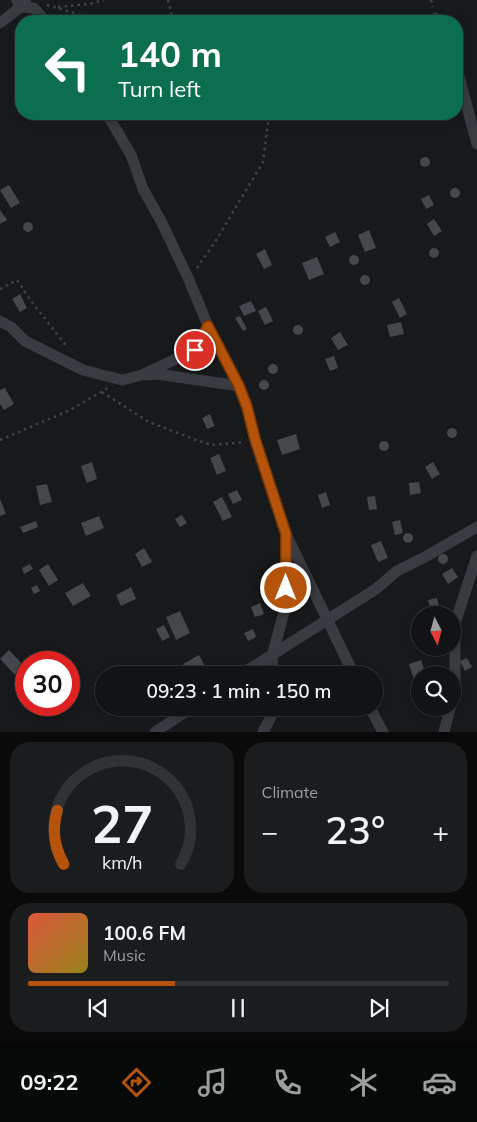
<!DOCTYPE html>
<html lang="en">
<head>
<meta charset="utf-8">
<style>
  :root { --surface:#121314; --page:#1b1c1d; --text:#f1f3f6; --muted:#9c9ea0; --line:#313234; --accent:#b45309 }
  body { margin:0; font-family:Mulish,sans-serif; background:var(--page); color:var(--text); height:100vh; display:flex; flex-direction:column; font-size:19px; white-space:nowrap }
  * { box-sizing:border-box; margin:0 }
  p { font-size:16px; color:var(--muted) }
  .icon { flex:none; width:28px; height:28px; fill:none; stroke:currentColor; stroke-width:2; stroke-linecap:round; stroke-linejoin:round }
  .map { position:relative; height:732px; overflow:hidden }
  .drawer { display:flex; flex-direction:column; gap:10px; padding:10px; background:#0a0a0b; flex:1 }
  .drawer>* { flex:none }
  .guide { position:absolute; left:15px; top:15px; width:448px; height:105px; border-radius:20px; box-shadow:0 2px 8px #0003,0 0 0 1px var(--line); background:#0b6e4f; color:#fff; overflow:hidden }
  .needle { width:32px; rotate:174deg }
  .tools { position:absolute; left:411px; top:606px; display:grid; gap:10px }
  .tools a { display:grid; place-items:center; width:50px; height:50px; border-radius:50%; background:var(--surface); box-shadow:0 2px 8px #0003,0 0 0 1px var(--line); font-size:25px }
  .speed { position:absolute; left:15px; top:651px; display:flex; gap:10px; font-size:25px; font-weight:700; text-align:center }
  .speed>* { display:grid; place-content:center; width:65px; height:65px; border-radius:50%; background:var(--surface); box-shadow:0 2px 8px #0003,0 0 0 1px var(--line); line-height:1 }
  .speed .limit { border:8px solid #d22; background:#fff; color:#111 }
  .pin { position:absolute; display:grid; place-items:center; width:42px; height:42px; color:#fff; margin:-21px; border:2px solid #fff; border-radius:50%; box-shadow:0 1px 5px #0007 }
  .me { position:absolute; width:55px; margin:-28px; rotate:0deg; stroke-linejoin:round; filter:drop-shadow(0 0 4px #0008) }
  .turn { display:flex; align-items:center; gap:18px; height:105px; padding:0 20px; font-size:22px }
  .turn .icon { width:65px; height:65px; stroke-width:2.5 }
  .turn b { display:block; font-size:35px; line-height:42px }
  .big { font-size:38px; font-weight:600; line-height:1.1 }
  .drawer .tile { flex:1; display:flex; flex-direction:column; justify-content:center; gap:8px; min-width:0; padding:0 18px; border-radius:20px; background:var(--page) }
  .drawer .dial { align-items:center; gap:0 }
  .dial svg { height:130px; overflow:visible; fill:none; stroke:var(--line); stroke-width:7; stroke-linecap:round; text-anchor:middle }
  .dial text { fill:var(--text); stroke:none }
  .song { display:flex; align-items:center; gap:15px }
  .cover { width:60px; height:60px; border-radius:8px; background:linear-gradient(135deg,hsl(10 70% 55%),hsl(50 70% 35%)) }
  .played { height:5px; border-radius:2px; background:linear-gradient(90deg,var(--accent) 35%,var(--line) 35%) }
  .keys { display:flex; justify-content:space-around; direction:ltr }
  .heat { display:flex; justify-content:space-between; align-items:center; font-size:28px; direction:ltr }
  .drawer .tiles { flex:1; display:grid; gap:10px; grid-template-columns:1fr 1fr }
  .tile:last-child { grid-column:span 2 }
  .trip { position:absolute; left:95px; top:666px; width:288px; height:50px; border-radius:25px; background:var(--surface); box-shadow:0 2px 8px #0003,0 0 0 1px var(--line); font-weight:600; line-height:50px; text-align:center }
  .tabs { display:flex; height:80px; justify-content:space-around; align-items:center; background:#070808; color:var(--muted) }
  .tabs .icon { width:35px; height:35px }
  .tabs .selected { color:var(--accent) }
  .tabs b { font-size:22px; color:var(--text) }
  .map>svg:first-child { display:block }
</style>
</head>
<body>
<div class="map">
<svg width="477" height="732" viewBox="0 0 477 732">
  <rect width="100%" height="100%" fill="#18191b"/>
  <g fill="#44474b">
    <circle cx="425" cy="162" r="5"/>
    <polygon points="9,185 20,203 11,208 0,190"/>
    <circle cx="455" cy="193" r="5"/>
    <polygon points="429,195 434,205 426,209 421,199"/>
    <polygon points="0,210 7,220 0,224"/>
    <polygon points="434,219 442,231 434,236 427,224"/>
    <circle cx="28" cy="227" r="5"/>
    <polygon points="369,230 376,248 365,252 358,235"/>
    <polygon points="335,232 340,242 330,247 325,237"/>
    <circle cx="434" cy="253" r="5"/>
    <polygon points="265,249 272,265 264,269 256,254"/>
    <circle cx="354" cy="260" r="5"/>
    <polygon points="317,257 324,274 309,280 302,263"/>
    <circle cx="365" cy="280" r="5"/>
    <polygon points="20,294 27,308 20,312 12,299"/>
    <polygon points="399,298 407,314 400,318 392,302"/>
    <polygon points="251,301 256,311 244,316 239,306"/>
    <polygon points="266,307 273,321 265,325 258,311"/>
    <polygon points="240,316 247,329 243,331 235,318"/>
    <polygon points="401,322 404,334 390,337 387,325"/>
    <circle cx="298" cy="330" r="5"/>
    <polygon points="340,332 348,345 338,350 331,338"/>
    <polygon points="334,356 338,368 330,371 325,359"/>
    <circle cx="273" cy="369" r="5"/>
    <circle cx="264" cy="385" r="5"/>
    <polygon points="5,388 14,404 4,410 0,404 0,390"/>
    <polygon points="210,414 215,426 207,429 202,418"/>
    <circle cx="452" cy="433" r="5"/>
    <polygon points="296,434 300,449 282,455 277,440"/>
    <circle cx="384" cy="446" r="5"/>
    <polygon points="219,454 226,471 217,475 210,458"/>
    <polygon points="92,462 97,479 87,483 81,466"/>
    <polygon points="433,462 440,474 432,479 425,467"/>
    <polygon points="419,482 421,493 410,495 409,483"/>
    <polygon points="47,484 52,502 40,505 36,486"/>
    <polygon points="237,490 242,500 233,504 228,494"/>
    <polygon points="326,492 330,505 322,508 318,495"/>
    <polygon points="375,496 377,509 369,510 367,497"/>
    <polygon points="222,497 232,517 223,521 213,502"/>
    <polygon points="0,499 6,514 0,516"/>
    <polygon points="182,515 187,523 180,527 175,519"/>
    <polygon points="99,516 104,528 86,536 81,523"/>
    <polygon points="400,520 403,533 395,535 392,522"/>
    <polygon points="36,521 38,527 23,533 20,527"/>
    <circle cx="408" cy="538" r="5"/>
    <polygon points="381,541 388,558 378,562 371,545"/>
    <polygon points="144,548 152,562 142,567 135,554"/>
    <circle cx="443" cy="559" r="5"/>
    <polygon points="30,564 33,569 24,574 22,568"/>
    <polygon points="48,564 58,580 49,586 39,570"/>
    <polygon points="452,568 458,577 448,584 442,574"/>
    <polygon points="83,583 91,596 73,606 65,593"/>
    <polygon points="37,585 40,591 34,594 31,588"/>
    <polygon points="131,587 136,599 121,606 116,595"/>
    <polygon points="437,598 439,608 431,610 428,600"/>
    <polygon points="260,603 264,614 255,617 251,607"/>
    <polygon points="180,611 190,633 176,640 166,617"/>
    <polygon points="164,625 170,637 162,641 156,629"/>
    <polygon points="253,629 256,637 248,641 244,633"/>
    <polygon points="9,650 24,666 15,675 0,659"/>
    <polygon points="199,655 209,674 189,675 183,664"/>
    <polygon points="467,658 472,667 465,671 460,661"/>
    <polygon points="421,660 426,675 420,675 420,682 415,683 409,664"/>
  </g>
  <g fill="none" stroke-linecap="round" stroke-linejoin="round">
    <g stroke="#3f4247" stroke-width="2.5" stroke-dasharray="2.5 4" stroke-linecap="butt">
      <polyline points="168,0 173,21"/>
      <polyline points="431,0 433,7"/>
      <polyline points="47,5 101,21"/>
      <polyline points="58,7 89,4 104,0"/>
      <polyline points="197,268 215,242 263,162 269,114"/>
      <polyline points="0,289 17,280 31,301 68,348"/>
      <polyline points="102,392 149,422 196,440 212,445 245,442"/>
      <polyline points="0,440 68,411 108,388"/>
    </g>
    <g stroke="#393b40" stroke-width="11">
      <polyline points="17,0 20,7 34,8 45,21"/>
      <polyline points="435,18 437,21"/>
      <polyline points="0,23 26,3"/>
      <polyline points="456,65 477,144"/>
      <polyline points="107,114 131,155 143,189 161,221 189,280 208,326 239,386 247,407 255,439 286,534 354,675"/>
      <polyline points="0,321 11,327 25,341 83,370 122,380 142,375 195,350 208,326"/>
      <polyline points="146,375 157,374 239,386"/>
      <polyline points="240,675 376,589 397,571 425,557 477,527"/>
      <polyline points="273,675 272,656 286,605 286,538"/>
      <polyline points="452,699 455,690 455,623 477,556"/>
      <polyline points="370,708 383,732"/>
      <polyline points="155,732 191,708"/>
      <polyline points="263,732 274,711 274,708"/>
      <polyline points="444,732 450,708"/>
    </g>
  </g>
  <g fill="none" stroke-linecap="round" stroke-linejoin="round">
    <defs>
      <polyline id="route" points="195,350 208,326 239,386 247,407 255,439 286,534 286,588"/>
    </defs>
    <use href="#route" stroke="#753606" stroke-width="12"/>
    <use href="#route" stroke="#b45309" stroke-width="9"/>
  </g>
</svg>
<div class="tools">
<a><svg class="needle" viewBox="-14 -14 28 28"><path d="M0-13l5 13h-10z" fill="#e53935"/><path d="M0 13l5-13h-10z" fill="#9c9ea0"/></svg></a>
<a><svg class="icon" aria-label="search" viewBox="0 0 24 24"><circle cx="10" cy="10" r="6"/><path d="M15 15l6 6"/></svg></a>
</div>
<div class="speed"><div class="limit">30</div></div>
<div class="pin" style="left:195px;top:350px;background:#d93025"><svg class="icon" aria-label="arrive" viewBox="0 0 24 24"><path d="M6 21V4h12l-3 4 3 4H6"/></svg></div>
<svg class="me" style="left:286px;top:588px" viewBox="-20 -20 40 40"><circle r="17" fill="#b45309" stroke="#fff" stroke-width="3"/><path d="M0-11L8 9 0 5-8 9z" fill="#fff"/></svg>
<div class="trip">09:23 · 1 min · 150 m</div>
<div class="guide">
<div class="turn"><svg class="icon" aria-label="left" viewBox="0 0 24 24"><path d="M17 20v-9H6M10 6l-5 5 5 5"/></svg><div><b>140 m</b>Turn left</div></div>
</div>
</div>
<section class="drawer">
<div class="tiles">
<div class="tile dial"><svg viewBox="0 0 100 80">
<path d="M14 69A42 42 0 1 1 86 69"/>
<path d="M14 69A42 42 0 0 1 10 36" stroke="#b45309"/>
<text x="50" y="56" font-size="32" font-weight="700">27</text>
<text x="50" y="72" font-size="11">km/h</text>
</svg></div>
<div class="tile"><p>Climate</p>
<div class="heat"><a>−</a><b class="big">23°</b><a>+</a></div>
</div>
<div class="tile">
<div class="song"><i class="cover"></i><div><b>100.6 FM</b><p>Music</p></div></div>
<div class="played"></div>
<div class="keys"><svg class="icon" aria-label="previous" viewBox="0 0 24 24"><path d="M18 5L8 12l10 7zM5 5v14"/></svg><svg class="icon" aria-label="pause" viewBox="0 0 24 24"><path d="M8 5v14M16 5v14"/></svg><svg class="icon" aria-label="next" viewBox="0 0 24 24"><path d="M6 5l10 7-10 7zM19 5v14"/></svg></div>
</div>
</div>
</section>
<nav class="tabs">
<b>09:22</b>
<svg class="icon selected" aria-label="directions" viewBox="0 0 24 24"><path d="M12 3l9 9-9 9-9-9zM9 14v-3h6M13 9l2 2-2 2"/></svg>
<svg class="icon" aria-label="music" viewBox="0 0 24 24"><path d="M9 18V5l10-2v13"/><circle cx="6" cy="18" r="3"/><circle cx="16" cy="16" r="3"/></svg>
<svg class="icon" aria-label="phone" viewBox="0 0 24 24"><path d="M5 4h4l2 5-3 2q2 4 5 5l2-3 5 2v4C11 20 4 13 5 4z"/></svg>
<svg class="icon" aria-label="climate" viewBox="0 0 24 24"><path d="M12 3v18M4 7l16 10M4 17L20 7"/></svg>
<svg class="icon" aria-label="car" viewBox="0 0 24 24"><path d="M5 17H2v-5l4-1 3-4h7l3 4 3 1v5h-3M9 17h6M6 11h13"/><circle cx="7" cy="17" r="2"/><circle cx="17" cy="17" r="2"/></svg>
</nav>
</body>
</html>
